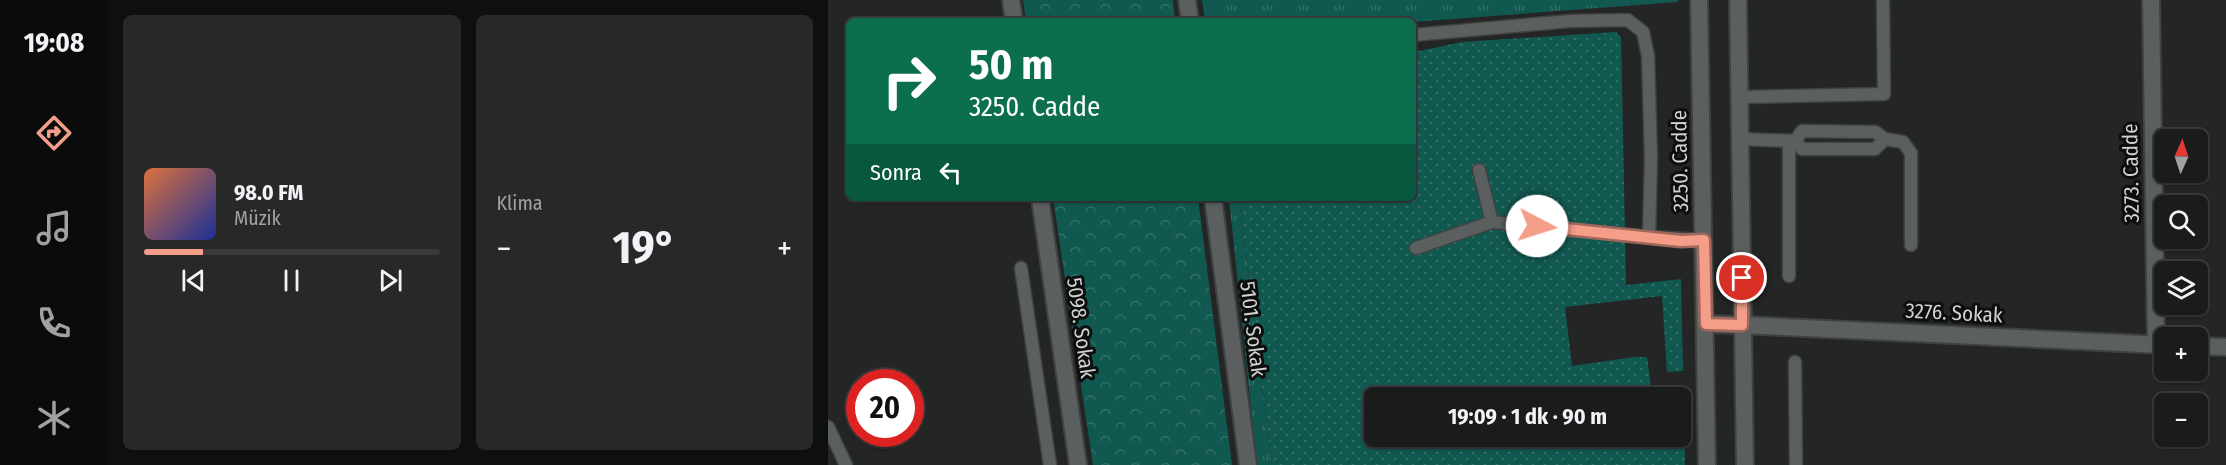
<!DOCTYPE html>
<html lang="tr">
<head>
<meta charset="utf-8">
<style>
  :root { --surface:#1a1c1c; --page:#272929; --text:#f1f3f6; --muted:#9fa1a3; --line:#383a3b; --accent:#f49e8a }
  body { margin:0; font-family:"Fira Sans Condensed",sans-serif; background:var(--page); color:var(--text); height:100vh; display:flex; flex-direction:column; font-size:22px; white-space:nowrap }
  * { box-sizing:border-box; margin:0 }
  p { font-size:20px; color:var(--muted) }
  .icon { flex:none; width:33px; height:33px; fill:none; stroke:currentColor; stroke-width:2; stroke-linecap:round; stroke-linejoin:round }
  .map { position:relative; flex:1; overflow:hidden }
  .panel { display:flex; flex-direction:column; gap:15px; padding:15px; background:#0e0f0f; width:720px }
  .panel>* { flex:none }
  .hud { position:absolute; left:18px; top:18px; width:570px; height:183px; border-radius:9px; box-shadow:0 2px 4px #0004,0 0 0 2px var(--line); background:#0b6e4f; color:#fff; overflow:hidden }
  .needle { width:39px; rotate:3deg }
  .controls { position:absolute; left:1326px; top:129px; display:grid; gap:12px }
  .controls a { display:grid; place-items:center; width:54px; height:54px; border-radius:9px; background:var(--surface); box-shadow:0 2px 4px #0004,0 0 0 2px var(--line); font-size:30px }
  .speed { position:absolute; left:18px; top:369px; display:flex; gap:12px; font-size:30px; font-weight:700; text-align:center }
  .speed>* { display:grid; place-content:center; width:78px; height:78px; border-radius:50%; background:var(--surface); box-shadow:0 2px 4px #0004,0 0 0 2px var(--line); line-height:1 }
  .speed .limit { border:9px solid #d22; background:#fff; color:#111 }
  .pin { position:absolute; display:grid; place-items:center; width:51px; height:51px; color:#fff; margin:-26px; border:3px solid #fff; border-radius:50%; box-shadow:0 2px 6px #0007 }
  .me { position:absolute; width:66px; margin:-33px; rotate:95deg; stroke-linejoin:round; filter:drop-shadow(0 0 4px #0008) }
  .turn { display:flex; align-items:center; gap:21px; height:126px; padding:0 24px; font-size:27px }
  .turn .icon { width:78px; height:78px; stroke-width:2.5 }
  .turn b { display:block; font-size:42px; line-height:51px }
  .then { display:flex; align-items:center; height:57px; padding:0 24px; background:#0003; gap:12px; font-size:22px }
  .big { font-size:45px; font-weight:700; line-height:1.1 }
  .panel .tile { flex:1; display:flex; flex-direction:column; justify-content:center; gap:9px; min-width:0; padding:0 21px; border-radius:9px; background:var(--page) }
  .song { display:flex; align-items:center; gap:18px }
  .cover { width:72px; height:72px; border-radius:9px; background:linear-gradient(135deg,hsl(20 70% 55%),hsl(230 70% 35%)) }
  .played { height:6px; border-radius:3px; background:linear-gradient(90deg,var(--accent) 20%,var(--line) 20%) }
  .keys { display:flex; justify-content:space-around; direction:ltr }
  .heat { display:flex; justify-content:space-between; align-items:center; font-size:33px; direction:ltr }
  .panel .tiles { flex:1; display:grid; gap:15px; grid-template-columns:repeat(2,1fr) }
  .trip { position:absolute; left:536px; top:387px; width:327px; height:60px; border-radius:9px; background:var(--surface); box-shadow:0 2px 4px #0004,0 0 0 2px var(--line); font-weight:700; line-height:60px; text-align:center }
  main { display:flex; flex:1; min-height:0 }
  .tab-bar { display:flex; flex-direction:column; width:108px; justify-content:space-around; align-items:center; background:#0a0b0b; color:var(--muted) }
  .tab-bar .icon { width:42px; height:42px }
  .tab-bar .current { color:var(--accent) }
  .tab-bar b { font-size:27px; color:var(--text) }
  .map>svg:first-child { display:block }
</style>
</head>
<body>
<main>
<nav class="tab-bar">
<b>19:08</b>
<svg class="icon current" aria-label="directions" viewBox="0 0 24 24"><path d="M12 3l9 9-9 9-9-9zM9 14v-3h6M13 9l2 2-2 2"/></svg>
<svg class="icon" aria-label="music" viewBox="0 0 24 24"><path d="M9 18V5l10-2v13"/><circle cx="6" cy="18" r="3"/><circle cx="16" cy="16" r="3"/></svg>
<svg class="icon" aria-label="phone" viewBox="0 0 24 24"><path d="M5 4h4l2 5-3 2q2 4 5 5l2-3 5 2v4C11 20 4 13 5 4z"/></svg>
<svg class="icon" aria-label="climate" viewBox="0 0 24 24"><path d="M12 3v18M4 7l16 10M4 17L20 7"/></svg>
</nav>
<section class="panel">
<div class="tiles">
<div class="tile">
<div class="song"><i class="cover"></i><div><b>98.0 FM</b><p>Müzik</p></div></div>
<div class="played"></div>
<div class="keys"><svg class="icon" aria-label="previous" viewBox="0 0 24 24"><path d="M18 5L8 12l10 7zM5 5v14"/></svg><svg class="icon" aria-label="pause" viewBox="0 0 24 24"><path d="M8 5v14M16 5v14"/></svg><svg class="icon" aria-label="next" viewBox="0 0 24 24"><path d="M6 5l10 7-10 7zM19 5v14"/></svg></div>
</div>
<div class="tile"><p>Klima</p>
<div class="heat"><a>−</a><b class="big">19°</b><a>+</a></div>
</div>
</div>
</section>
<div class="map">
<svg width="1398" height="465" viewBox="0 0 1398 465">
  <defs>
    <pattern id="grass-tufts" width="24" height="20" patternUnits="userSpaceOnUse" patternTransform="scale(1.5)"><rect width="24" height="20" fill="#115851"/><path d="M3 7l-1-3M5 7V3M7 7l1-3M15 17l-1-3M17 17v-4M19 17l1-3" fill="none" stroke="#336f69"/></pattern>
    <pattern id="park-crowns" width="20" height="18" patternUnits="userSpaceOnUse" patternTransform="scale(1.5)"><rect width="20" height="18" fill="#115851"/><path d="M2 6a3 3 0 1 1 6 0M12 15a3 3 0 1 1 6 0" fill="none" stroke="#336f69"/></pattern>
    <pattern id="garden-dots" width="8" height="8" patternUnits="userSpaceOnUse" patternTransform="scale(1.5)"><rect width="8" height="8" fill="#115851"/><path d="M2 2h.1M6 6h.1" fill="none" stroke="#336f69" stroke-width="1.8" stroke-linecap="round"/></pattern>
  </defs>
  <rect width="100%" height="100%" fill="#232625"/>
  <g fill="url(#grass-tufts)">
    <polygon points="374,0 850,0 850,2 585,22 377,21"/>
    <polygon points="401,198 411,198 444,465 429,465"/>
  </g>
  <g fill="url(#park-crowns)">
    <polygon points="195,0 345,0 347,21 198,21"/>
    <polygon points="225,198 370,198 404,465 265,465"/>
  </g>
  <polygon fill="url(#garden-dots)" points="788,32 793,37 798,285 853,279 855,371 839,372 834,296 737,307 744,366 807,357 819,357 824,395 833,395 833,397 546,398 546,436 852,436 852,410 856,409 857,465 444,465 411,198 585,198 585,55 591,51 634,42"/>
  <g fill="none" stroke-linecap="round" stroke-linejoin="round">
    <defs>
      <g id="service">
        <polyline points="585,35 742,21 800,20 815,32 820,56 823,158 821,237 876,240"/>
        <polyline points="913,97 1056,94 1055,0"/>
        <polyline points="913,139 967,141 974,131 1047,132 1057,139 1075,142 1083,153 1083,245"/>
        <polyline points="961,141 961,276"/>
        <polyline points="967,141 974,149 1047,149 1057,139"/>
        <polyline points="651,170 664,222"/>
        <polyline points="588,248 664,222 821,237"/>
        <polyline points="193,268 222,465"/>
        <polyline points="967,362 968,465"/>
        <polyline points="0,427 18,465"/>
      </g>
      <g id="minor">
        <polyline points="183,0 186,21"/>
        <polyline points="359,0 362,21"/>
        <polyline points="1323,0 1328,345"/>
        <polyline points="212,198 250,465"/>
        <polyline points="385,198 420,465"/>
        <polyline points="914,325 1336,345"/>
        <polyline points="1370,346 1398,347"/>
      </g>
      <g id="tertiary">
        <polyline points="871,0 879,465"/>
        <polyline points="910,0 917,465"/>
        <polyline points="878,324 914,325"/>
      </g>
    </defs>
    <use href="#service" stroke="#3f4241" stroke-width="15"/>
    <use href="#minor" stroke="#3f4241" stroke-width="20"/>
    <use href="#tertiary" stroke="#3f4241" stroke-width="20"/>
    <use href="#service" stroke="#5c5f5f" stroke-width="12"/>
    <use href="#minor" stroke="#5c5f5f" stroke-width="16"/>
    <use href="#tertiary" stroke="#5c5f5f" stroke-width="16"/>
  </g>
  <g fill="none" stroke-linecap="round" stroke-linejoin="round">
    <defs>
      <polyline id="route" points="709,226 853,241 876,240 878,324 914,325 914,278"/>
    </defs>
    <use href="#route" stroke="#9f675a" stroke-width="15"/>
    <use href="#route" stroke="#f49e8a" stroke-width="10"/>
  </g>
  <g text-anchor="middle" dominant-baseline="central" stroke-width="6" stroke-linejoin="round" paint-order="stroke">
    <g font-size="21" fill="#d1d3d2" stroke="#0d0e0e">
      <text transform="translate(852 161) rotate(-91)">3250. Cadde</text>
      <text transform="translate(1303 173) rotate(-91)">3273. Cadde</text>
      <text transform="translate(1126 313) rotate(3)">3276. Sokak</text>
      <text transform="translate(253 328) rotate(82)">5098. Sokak</text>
      <text transform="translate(425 329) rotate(83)">5101. Sokak</text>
    </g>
  </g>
</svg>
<div class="controls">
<a><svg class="needle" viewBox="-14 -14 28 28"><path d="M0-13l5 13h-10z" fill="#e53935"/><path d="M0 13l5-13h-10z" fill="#9fa1a3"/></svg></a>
<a><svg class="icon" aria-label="search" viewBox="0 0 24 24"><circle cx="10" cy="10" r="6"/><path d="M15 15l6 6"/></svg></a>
<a><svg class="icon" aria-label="layers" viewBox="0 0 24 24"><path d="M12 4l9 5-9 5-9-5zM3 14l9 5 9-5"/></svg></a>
<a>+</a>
<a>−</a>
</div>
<div class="speed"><div class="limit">20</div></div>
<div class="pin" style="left:914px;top:278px;background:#d93025"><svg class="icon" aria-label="arrive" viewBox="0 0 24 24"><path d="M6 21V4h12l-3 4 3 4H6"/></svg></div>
<svg class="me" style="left:709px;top:226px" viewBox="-20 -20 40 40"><circle r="19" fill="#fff"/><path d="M0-13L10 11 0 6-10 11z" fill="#f49e8a"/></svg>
<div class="trip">19:09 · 1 dk · 90 m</div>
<div class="hud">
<div class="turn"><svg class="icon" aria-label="right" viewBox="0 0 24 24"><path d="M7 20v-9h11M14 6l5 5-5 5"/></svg><div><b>50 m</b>3250. Cadde</div></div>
<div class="then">Sonra<svg class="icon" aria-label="left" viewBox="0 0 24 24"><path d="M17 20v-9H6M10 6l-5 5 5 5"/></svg></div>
</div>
</div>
</main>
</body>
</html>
